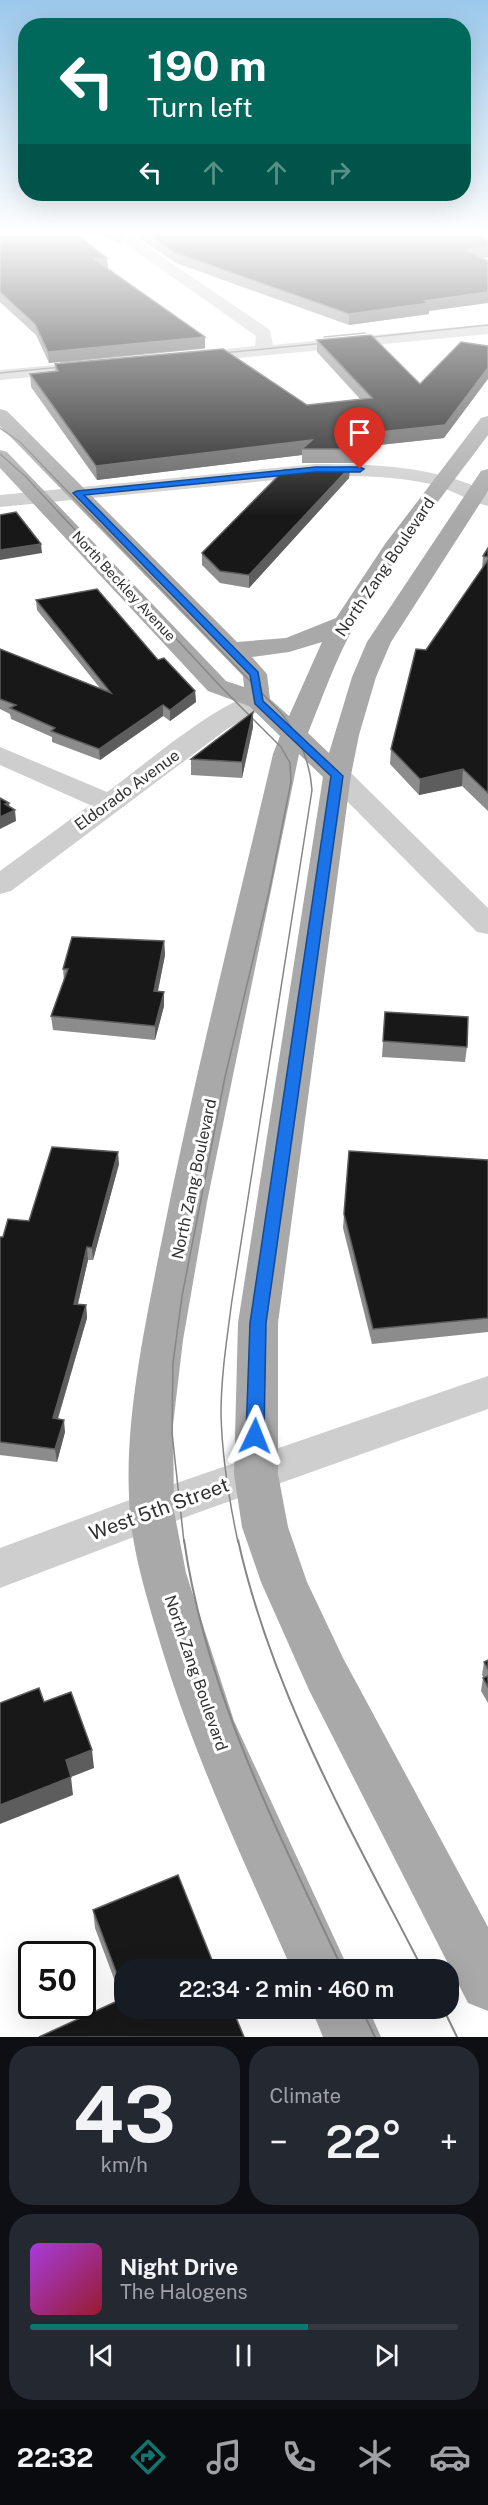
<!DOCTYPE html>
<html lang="en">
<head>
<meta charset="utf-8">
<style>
  :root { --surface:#171b24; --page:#242831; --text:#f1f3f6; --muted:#9ea1a6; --line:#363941; --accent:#0f766e }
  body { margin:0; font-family:"Public Sans",sans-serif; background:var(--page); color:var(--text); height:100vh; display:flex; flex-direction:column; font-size:22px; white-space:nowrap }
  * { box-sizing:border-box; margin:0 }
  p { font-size:20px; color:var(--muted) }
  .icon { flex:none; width:33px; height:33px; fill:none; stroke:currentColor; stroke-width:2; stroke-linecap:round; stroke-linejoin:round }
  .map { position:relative; height:2037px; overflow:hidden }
  .drawer { display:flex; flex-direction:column; gap:9px; padding:9px; background:#0d0f14; flex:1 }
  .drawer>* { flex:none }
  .guide { position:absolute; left:18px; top:18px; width:453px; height:183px; border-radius:24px; box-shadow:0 6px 24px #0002; background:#00695c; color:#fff; overflow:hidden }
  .speed { position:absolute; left:18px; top:1941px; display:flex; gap:12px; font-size:30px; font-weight:700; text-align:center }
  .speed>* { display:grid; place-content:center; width:78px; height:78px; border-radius:50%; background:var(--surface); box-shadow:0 6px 24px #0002; line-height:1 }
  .speed .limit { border:3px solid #111; border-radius:9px; background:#fff; color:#111 }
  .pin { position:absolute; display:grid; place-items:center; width:51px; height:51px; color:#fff; margin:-62px -26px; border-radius:50% 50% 50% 0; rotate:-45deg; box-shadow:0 0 6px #0007 }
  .pin .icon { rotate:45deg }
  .me { position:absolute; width:66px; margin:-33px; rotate:2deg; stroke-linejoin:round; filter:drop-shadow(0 0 4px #0008) }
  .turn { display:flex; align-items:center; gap:21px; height:126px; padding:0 30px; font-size:27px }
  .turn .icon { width:78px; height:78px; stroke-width:2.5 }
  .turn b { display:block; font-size:42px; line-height:51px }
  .lanes { display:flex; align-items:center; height:57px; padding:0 30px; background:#0003; justify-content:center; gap:30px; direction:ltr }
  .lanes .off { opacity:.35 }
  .big { font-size:45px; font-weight:600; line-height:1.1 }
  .drawer .tile { flex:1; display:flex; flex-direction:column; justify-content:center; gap:9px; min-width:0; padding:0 21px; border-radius:24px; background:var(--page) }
  .drawer .dial { align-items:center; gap:0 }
  .dial b { font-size:78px; line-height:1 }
  .song { display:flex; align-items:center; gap:18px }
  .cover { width:72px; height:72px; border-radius:9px; background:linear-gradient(135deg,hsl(280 70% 55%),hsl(350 70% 35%)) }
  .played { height:6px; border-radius:3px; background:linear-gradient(90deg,var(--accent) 65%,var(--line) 65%) }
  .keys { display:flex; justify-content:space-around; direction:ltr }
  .heat { display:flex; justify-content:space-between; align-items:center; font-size:33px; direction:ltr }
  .drawer .tiles { flex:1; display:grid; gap:9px; grid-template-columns:1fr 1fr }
  .tile:last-child { grid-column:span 2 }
  .trip { position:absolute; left:114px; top:1959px; width:345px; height:60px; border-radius:24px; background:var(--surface); box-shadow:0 6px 24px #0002; font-weight:600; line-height:60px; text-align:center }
  .menu { display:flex; height:96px; justify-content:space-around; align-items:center; background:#090b0e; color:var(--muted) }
  .menu .icon { width:42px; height:42px }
  .menu .selected { color:var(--accent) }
  .menu b { font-size:27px; color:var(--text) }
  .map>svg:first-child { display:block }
</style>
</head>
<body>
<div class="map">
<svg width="488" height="2037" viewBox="0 0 488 2037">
  <rect width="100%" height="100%" fill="#fff"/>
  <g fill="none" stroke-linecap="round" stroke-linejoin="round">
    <g fill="#cecece" fill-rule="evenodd">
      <polygon points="109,232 126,232 270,330 273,345 488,324 488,334 187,363 181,362 178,358 181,354 187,353 255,346 256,336"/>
      <polygon points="466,232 488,234 488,244 468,235"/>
      <polygon points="100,361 106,362 109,366 106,370 0,380 0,370"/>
      <path d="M316,464C375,464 434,466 488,492V506C472,502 457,493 441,487C401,475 357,476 316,476L0,507V495Z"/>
      <path d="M258,693L267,696L271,701L267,706L227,729L11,891L0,894V871L90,805L0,765V747L107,792C146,764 214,704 258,693Z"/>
      <polygon points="337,767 347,769 488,908 488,934 477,932 327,781 323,775 327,769"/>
      <polygon points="488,1376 488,1409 194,1514 0,1588 0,1548 162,1488"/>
    </g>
    <g fill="#a9a9a9" fill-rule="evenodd">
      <path d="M0,409L7,411L237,642L286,638L336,618L385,544L481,418L488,416V435C443,496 393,557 356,623C336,658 323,696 308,733L329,753L352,677L367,642L481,471L488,469V491L391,642L376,677L359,735L351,775L278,1323V1474L288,1527L307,1582L343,1658L488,1927V2011L468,2003L309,1690L261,1582L242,1527L234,1474L238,1323L323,777L299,754L207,1202L183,1340L173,1425L174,1511L186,1573L234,1721L349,1970H292C242,1857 190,1748 156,1629C145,1591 133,1552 130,1512C123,1429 143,1336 159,1254C192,1087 234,920 273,754L280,736L249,706L208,691L0,468V450L7,452L226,681L244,687L243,676L0,426ZM322,642L289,716L270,699L267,674L252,657L289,652Z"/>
      <polygon points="311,2008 368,2008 381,2037 323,2037"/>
    </g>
    <g stroke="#868686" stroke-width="1.5">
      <polyline points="324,337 365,333"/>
      <polyline points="355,339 488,325"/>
      <polyline points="212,354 335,342"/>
      <polyline points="61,362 204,348"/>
      <polyline points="0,373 72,366"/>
      <path d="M0,428L20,442L282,714C300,737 310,761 312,790L232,1300C227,1338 221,1376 221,1414C222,1457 229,1500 238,1542"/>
      <polyline points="0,454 25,476 222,688 281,747 290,763 291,782 269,892 225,1077 182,1296 173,1363 172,1433 184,1542"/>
    </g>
    <g stroke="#868686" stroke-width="2">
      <path d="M184,1540C206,1693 278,1832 343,1970"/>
      <path d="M238,1540C272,1693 352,1832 423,1970"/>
      <polyline points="361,2008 375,2037"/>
      <polyline points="443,2008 457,2037"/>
    </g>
  </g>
  <g fill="#8c8c8c">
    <polygon points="0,232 107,258 108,268 106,268 205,348 49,363 36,335 0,302"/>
    <polygon points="89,232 119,232 122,234 122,244"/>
    <polygon points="130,232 472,232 483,258 429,311 429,314 349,325 176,263"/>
    <polygon points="317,340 444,438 379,445 364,463 302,463 302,455 97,480 31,387 30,374 55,371 55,364 307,405 360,399 317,352"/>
    <polygon points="350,467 349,478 249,588 220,583 202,565 202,553"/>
    <polygon points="488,548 488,811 462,786 419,795 390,764 391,749 426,650 482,570 483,556"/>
    <polygon points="36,600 158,660 195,691 196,702 170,721 163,716 100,760 52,742 52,737 11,719 10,714 0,709 0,649 100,688 37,610"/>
    <polygon points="253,712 253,727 242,778 191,775 191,759"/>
    <polygon points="164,941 165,955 158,991 164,992 164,1006 155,1040 53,1030 51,1016 64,981 63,969"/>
    <polygon points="385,1012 467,1047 465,1062 382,1057"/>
    <polygon points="488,1160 488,1332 372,1344 343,1228 344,1214"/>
    <polygon points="119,1164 93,1260 88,1260 78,1304 86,1305 87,1318 58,1419 65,1432 57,1462 0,1455 0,1237 3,1237 29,1221"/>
    <polygon points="488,1660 488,1703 481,1691 483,1678 484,1678 482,1675 484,1662"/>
    <polygon points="93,1910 124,1970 124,2008 122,2000 95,1928"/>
  </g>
  <g fill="#5d5d5d">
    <polygon points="488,247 488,257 466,260 467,250"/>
    <polygon points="107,258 108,268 94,269 94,259"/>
    <polygon points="488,292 488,303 429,311 429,314 349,325 349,314 425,301"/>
    <polygon points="205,337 205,348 49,363 48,352"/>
    <polygon points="488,368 488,379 444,438 379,445 364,463 364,449 380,432"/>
    <polygon points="312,440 302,449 302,455 97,480 96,466"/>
    <polygon points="350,467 349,478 249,588 249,575"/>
    <polygon points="41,544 42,553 0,560 0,550"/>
    <polygon points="195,691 196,702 170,721 170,710"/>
    <polygon points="163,705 163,716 100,760 99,749"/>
    <polygon points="253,712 253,727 242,778 242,762"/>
    <polygon points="463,769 462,786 419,795 420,779"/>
    <polygon points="9,803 10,812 15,810 16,821 0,829 0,817 5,804"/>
    <polygon points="164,941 165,955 155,1005 154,991"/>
    <polygon points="164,992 164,1006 155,1040 155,1026"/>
    <polygon points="118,1152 119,1164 93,1260 92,1248"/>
    <polygon points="87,1247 88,1260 75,1316 74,1304"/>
    <polygon points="86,1305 87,1318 54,1431 53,1418"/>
    <polygon points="64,1420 65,1432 57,1462 55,1449"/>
    <polygon points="92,1750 94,1768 71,1777 73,1795 0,1824 0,1805 66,1760"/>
  </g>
  <g fill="#181818" stroke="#5d5d5d" stroke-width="1.5">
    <polygon points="0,232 74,232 107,258 94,259 205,337 48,352 35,324 0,292"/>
    <polygon points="145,232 472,232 488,240 488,247 467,250 488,261 488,292 425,301 429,303 349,314 176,253"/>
    <polygon points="371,335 420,384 461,342 488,346 488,368 445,425 380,432 364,449 302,449 312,440 96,466 30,374 58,371 55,364 223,349 307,405 372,398 317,340"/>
    <polygon points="350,467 249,575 220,571 202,553 284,470"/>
    <polygon points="16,512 41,544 0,550 0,515"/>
    <polygon points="488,548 488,557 483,556"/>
    <polygon points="488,560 488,793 463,769 420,779 391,749 416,649 426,650"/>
    <polygon points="97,589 158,660 164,658 195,691 170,710 163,705 99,749 51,731 55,728 10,708 16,705 0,699 0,649 111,693 36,600"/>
    <polygon points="253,712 242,762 191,759"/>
    <polygon points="0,798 9,803 5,804 15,810 0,817"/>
    <polygon points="72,937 164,941 154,991 164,992 155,1026 51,1016 68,969 63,969"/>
    <polygon points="385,1012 468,1017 467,1047 383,1041"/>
    <polygon points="52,1147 118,1152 92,1248 87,1247 74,1304 86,1305 53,1418 64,1420 55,1449 0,1442 0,1237 3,1237 8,1219 29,1221"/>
    <polygon points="349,1151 488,1160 488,1318 373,1329 344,1214"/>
    <polygon points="488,1660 488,1669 484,1662"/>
    <polygon points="488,1676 488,1687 483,1678"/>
    <polygon points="39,1688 44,1702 71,1692 92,1750 66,1760 71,1777 0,1805 0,1703"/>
    <polygon points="178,1875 216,1970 124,1970 124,1993 93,1910"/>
    <polygon points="124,1998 124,2008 232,2008 244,2037 39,2037"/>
  </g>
  <linearGradient id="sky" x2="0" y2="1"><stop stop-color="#9bc8eb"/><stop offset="0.45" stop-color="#fff"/><stop offset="1" stop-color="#fff" stop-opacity="0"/></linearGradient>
  <rect width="488" height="517" fill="url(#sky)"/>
  <polygon fill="#1a73e8" stroke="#114b97" stroke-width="1.5" points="316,467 360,467 364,469 360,472 316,472 84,495 258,672 263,701 343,776 266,1323 264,1436 261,1441 255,1443 248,1441 246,1436 250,1323 331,776 255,704 250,675 73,493 77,491"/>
  <g text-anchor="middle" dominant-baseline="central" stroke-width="6" stroke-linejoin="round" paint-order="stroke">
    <g font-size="14" fill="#313131" stroke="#fff">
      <text transform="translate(124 586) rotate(47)">North Beckley Avenue</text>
    </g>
    <g font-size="16" fill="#313131" stroke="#fff">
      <text transform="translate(385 567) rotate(-56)">North Zang Boulevard</text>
      <text transform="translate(127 790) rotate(-36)">Eldorado Avenue</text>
      <text transform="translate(194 1179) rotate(-78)">North Zang Boulevard</text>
      <text transform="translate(196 1673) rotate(71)">North Zang Boulevard</text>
    </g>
    <g font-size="20" fill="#313131" stroke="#fff">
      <text transform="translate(159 1509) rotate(-20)">West 5th Street</text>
    </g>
  </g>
</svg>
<div class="speed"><div class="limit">50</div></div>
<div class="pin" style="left:360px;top:469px;background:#d93025"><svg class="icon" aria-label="arrive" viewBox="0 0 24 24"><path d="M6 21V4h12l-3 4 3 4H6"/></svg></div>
<svg class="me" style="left:255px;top:1436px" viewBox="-20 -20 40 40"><path d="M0-17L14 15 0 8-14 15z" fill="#1a73e8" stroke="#fff" stroke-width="4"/></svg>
<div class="trip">22:34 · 2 min · 460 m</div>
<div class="guide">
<div class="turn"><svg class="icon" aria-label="left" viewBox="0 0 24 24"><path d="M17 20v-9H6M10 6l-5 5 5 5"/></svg><div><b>190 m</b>Turn left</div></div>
<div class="lanes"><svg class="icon" aria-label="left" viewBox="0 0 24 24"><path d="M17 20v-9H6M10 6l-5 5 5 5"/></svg><svg class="icon off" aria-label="ahead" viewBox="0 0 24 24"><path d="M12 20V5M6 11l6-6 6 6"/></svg><svg class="icon off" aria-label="ahead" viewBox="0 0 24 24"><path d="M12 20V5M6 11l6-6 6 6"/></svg><svg class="icon off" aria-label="right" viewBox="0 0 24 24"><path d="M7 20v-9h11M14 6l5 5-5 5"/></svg></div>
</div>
</div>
<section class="drawer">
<div class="tiles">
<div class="tile dial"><b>43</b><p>km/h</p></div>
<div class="tile"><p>Climate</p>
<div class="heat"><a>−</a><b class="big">22°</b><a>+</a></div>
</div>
<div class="tile">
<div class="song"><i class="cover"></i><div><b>Night Drive</b><p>The Halogens</p></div></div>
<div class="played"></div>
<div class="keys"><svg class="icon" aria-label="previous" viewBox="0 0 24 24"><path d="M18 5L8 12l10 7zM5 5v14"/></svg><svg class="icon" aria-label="pause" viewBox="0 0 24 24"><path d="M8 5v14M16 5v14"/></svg><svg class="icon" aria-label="next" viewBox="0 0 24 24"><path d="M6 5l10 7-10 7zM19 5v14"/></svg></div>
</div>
</div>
</section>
<nav class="menu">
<b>22:32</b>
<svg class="icon selected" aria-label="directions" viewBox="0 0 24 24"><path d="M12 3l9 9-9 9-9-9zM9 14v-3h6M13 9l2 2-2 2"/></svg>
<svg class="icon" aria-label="music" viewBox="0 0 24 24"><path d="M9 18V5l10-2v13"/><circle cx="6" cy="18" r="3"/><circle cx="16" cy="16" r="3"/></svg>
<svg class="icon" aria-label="phone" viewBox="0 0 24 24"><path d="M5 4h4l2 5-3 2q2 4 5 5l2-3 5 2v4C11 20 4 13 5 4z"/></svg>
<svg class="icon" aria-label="climate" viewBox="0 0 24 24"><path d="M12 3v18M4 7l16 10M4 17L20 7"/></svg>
<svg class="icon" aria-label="car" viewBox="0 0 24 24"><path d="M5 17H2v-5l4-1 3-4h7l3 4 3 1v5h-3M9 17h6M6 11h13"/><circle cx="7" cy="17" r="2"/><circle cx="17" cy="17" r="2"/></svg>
</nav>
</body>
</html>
